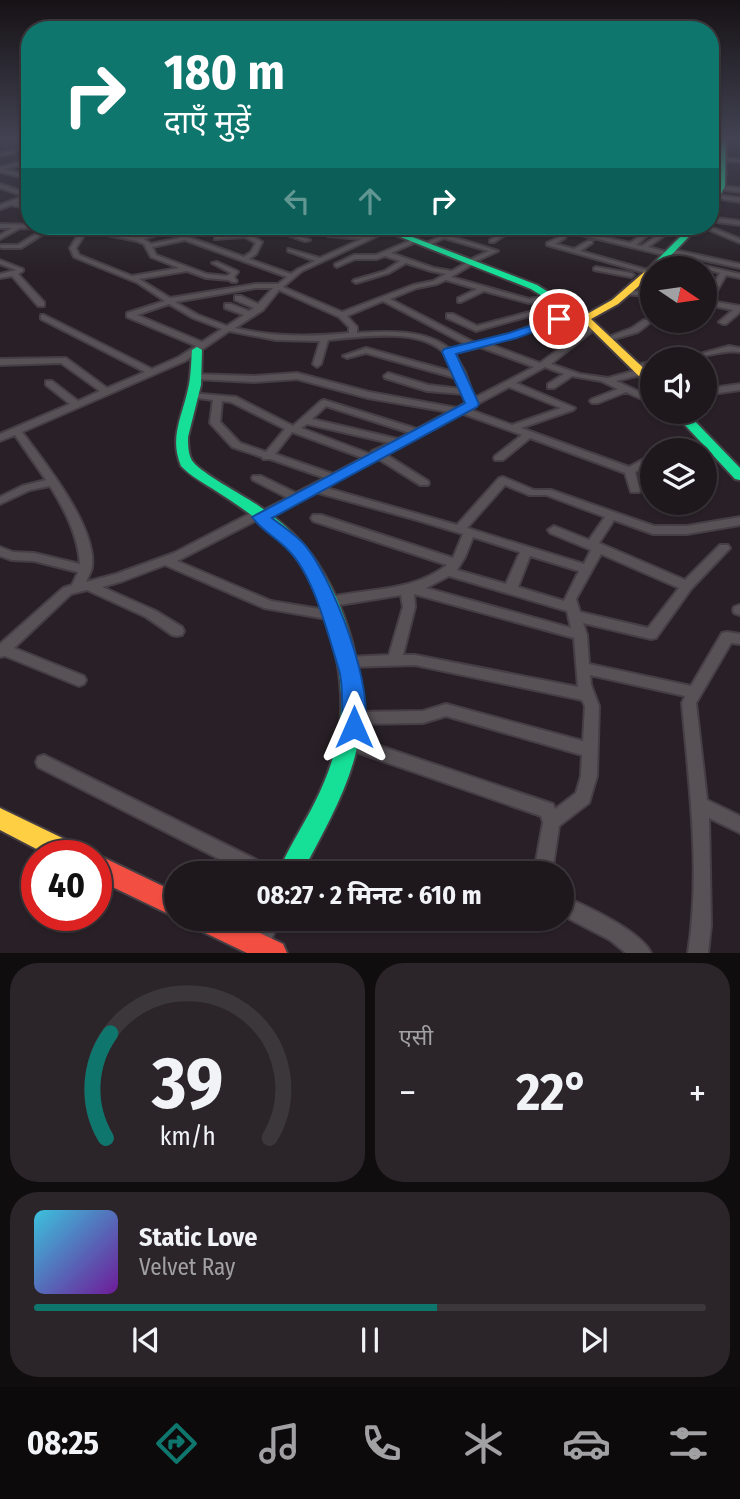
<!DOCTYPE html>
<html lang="hi">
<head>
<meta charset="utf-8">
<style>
  :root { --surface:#1e181c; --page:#2b2529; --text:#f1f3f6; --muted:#a1a0a3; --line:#3c373b; --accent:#0f766e }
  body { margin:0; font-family:"Fira Sans Condensed","Noto Sans Devanagari",sans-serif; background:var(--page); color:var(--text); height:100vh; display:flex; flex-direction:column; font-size:26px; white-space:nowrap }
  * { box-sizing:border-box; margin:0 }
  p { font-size:23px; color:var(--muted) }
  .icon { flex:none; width:38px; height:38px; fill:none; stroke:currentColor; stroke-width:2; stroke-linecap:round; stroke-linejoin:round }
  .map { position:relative; height:953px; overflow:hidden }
  .side { display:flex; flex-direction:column; gap:10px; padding:10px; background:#100d0f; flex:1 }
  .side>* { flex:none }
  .top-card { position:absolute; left:21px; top:21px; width:698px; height:214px; border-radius:28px; box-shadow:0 2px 5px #0004,0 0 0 2px var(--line); background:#0f766e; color:#fff; overflow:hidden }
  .needle { width:46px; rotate:103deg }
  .fabs { position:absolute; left:640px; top:256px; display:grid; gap:14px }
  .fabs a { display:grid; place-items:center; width:77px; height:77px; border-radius:50%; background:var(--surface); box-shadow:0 2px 5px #0004,0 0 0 2px var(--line); font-size:35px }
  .speed { position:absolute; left:21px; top:840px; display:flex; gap:14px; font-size:35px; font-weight:700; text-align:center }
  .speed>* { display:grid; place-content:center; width:91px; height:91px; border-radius:50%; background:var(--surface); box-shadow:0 2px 5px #0004,0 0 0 2px var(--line); line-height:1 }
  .speed .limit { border:10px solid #d22; background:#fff; color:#111 }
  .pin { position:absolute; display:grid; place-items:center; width:60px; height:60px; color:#fff; margin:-30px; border:4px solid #fff; border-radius:50%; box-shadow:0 2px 7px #0007 }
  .me { position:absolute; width:77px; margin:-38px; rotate:0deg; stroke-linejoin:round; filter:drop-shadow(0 0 5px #0008) }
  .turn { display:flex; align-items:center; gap:24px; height:147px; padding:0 28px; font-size:32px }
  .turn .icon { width:91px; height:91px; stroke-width:2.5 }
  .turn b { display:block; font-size:49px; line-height:60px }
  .lanes { display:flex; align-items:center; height:66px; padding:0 28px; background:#0003; justify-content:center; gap:35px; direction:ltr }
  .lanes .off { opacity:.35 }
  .big { font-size:52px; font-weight:700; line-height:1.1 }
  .side .widget { flex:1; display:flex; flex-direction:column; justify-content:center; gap:10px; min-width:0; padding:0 24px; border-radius:28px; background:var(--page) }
  .side .dial { align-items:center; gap:0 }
  .dial svg { height:182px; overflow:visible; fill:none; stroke:var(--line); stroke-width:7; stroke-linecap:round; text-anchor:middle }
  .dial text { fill:var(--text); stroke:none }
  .song { display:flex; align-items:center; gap:21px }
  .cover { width:84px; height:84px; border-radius:10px; background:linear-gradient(135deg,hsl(190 70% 55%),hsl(280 70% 35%)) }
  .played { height:7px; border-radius:4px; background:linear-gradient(90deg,var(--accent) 60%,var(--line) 60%) }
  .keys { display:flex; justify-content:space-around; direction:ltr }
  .heat { display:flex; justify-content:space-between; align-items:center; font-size:38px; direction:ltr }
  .side .tiles { flex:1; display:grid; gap:10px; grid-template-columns:1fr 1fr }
  .widget:last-child { grid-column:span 2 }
  .trip { position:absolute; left:164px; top:861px; width:410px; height:70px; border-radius:35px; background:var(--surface); box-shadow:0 2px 5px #0004,0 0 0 2px var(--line); font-weight:700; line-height:70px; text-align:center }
  .tab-bar { display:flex; height:112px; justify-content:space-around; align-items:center; background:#0c0a0b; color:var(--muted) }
  .tab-bar .icon { width:49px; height:49px }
  .tab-bar .active { color:var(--accent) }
  .tab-bar b { font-size:32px; color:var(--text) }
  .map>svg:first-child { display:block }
</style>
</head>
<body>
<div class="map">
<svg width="740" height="953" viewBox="0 0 740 953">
  <rect width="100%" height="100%" fill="#282026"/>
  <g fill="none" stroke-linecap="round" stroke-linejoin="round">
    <defs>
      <g id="street">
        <polygon points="12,151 14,153 0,156 0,154"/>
        <polygon points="724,158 740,160 740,162 722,160"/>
        <polygon points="30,160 30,163 3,169 30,176 30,179 0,172 0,167"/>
        <polygon points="710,171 726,174 723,176 710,174"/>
        <polygon points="0,184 30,194 30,198 17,203 30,205 30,209 11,205 0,209 0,205 24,196 0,188"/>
        <polygon points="720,186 740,188 740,192 718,189"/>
        <polygon points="717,195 740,198 740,202 715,198 714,197"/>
        <polygon points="710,217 740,221 740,225 710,221"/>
        <path d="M0,224L90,226L89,228L139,237L160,230L156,226H162L167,231L166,232L144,239L151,244L179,238V236L191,226H197L185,236L244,257L251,252L256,243L245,237L215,239V237L217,236L238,234L233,231L228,233L205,226H214L227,229L239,226L240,227L238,229L250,234L262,242L256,254L249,259L291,274L298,269L315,261L288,251V249L320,258L362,239L328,236L326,235V233L367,237L384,229H388V231L302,271L283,287L342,312L413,285L433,281L446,274L431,271L406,263L389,273L356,283L353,281L354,280L385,271L400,261L385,256L377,259H355L337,267L335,266V264L354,255H376L414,239L416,240V242L391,253L434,268L452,271L466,263L467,261L489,251L444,238L427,246L422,245L462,226H469L450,236L498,251L474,262L473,264L451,277L529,299L555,295L559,297L558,299L529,303L484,291L461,302H458V298L477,289L446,280L437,284L417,288L390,299L475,343L510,334L549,319L533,315L476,331L447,318V314H453L477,326L533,311L557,316L574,309H580V313C550,324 521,336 489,344L540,363L593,324H596V328L551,364L580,374L608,378L641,369L644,370V374L616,381L653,398V404L626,392L598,403H592L590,401L592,399L618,389L601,381L572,376L554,388H548V384L564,374L545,367L516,383L575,408L573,410L521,428L629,467L653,454V462L635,472L640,490L639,492H631L625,473L530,438L503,460H495L494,458L495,456L522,435L461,413L385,454L428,481L429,483L428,485H420L377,458L323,487L457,525L499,478L503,477L534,490H551L654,526H687L740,517V525L687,534H653L614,520L599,543L685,580L720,545H728L730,548L691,589L656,638L651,639L583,623L587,635L589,664L691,686L722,633L727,632L740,634V644L731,643L696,703L707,800L740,816V833L709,818L711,925L708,953H688C701,871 689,785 682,703L685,696L590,675L591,685L599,706L597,776L589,803L559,826L552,873H534L543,822L541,816L345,748L342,743L345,738L350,736L547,802L553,804L555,809L576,793L581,776L582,755L446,716L423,723L355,724L350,722L348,718L350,714L355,712L423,711L446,704L583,741L585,706L582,700L415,665L348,667L343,666L341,662L343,658L348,657L389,655L403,607L401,595L327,607L322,605L321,602L322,599C366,587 409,594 447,565L313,521L311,518L313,515H321L453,558L463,534L417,520L315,492L264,520H257L177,561L271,601L338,612L339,615L338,618L333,620L264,608L165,565L123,581L102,587L156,611L182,627L184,631L182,635L177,636L172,635L146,617L87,590L71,594L14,648L84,676L86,680L84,684L79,686L74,684L5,656L0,657V644L63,588L72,585L78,572L34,561L12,560L0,556V547L13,552L34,553L80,564C78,535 65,510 50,486L30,490L0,504V497L22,486L46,480L15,435L0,441V434L70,404L46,385V381H52L78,401L100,391L61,363L0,365V359L66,358L107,388L145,372L41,319V315H44L152,369L179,357L196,346L127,317V313L165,301L138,283L74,257L70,248L81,230L51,229L21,248H2L0,247V245H18L44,229L20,228L0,239V235L12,228H0ZM87,231L137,241L144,244L151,257L179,268L132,276L79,255L76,248ZM185,240L287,277L278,284H256L170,298L139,279L187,271L206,278L229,280L232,282H236L237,281L234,277L238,272L237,271L217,262L212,263L231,273L227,276L207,274L156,255L152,247ZM256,288H273L258,304L241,296H235V300L254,308L249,311L231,304H225V308L244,315L227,326L198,315L175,302ZM279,290L339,317L349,327V333C310,337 273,337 235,328L263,310ZM383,301L467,345L450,349C425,329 388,331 357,333V327L347,316ZM169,304L193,318L222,329L202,342L137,315ZM229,331L276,340L320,341L313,364L317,367L321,364L328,340C360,337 414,328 441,350C449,356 453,364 457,373L366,348L343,356L347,358L366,353L459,379L462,389L428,385L388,373L384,376L385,378L427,391L464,394L467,402L457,408L369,392L297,373L254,376L192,374V378L195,379L254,382L297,379L368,398L449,412L417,429L324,400L321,401L293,426L236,397L190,393L188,395L190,397L213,400L210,423L232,447L262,457L263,459H270L325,478L296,493L261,476H253L252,478L253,480L288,498L260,512H253L174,553L116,574L86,582C88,577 91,572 92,567C97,527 45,463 22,432L185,361ZM480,347L534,367L474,398L465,372L454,353ZM509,387L561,408L512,425L468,409ZM222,401L231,402L285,429L266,452L240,443L220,422ZM326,406L410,433L398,439L312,419ZM307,424L390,443L372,451L370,454L301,428ZM292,432L295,433L363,458L333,474L275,454ZM505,485L529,495H546L605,517L589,540L554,526L548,530L550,533L591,550L584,564L467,528ZM473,537L520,552L506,584L457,570L465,557ZM601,554L679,588L648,628L580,612L576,599ZM530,556L579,571L564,601L518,587ZM449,576L567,611L571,628L426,588ZM414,594L574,638L578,687L415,655H403L415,607Z"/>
        <polygon points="261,226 269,226 310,240 305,241"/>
        <polygon points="414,226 422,226 398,235 393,234"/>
        <polygon points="512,226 519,226 494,242 490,242 490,240"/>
        <polygon points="546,226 568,227 571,229 630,243 644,233 648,233 648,235 636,245 642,246 670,227 673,229 672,230 648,247 667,252 670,249 740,264 740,268 671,253 670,255 668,256 569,232 565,238 555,244 574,249 588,241 592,241 592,243 580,251 651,271 651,273 649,274 547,245 547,243 561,236 564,231"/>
        <polygon points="700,226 708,226 740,239 740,243"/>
        <polygon points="0,260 23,269 23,271 18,274 44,302 44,306 38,306 12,276 0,278 0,274 16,270 0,264"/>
        <polygon points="705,266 740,274 740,278 726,275 711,301 740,306 740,312 726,324 723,324 719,322 733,310 709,305 705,308 705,299 720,273 702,268"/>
        <polygon points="596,267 631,273 634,275 631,277 594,270 594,268"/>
        <polygon points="624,290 653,293 653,297 627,294 623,292"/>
        <polygon points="644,320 647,320 651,322 638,332 607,341 603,339 632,328"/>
        <polygon points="688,320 697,320 691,324 687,322"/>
        <path d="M729,346L740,348V352C721,349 702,359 682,359Z"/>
        <polygon points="653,362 653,367 637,370 633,367 634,365"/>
        <polygon points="740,384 740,390 705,395 705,389"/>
        <polygon points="739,605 740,605 740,615 734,613 733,610 734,607"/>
        <polygon points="44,755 271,867 274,873 247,873 38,767 36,762 38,757"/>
        <path d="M562,896C585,905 641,931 651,953H626L610,940L562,915Z"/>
        <polygon points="261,919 279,919 268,949 261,951 254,949 252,942"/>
      </g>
      <g id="fast">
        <polygon points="720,138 726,138 725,186 714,208 710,210 710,200 717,186"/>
        <polygon points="373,226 384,226 537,285 590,318 581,320 531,289"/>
        <polygon points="691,226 699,226 659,268 651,270 651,266"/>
        <path d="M197,347L202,350L201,385L188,437C188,445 188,457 194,463C202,473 242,495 256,504C272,515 288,527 301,542C346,592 373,686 356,752C346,794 322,834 302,873H278C288,848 303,826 315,802C346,740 348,692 329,627C319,594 304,562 280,539C260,520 238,505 216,491C204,483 190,476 181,466C169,438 182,417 188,389C191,377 191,363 192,350Z"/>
        <polygon points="672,411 685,411 740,468 740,480 735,479"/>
      </g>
      <g id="slow">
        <polygon points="650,267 657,268 653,268 653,274 618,304 591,319 653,377 653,387 649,386 580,318 612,300"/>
        <polygon points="0,808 83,848 86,856 50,856 0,830"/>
      </g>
      <g id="jam">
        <polygon points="96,854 177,893 177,918 96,879 96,856 93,856"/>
        <polygon points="192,919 230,919 283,944 287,953 247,953 195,928"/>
      </g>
    </defs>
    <use href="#street" stroke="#453e44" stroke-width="4"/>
    <use href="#fast" stroke="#453e44" stroke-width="4"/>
    <use href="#slow" stroke="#453e44" stroke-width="4"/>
    <use href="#jam" stroke="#453e44" stroke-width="4"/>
    <use href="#street" fill="#585256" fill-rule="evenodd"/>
    <use href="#fast" fill="#16e098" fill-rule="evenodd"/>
    <use href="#slow" fill="#ffcf43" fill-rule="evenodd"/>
    <use href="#jam" fill="#f24e42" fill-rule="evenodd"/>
  </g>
  <linearGradient id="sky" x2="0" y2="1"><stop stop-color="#161215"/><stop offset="0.51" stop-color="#424252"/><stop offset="1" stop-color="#424252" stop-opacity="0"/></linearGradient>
  <rect width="740" height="272" fill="url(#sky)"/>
  <path fill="#1a73e8" stroke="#114b97" stroke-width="2" d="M559,316L565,319L563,321L517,338L456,354L479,404L477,407L272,518C282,526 293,533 302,542C330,570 380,697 362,734L354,737L346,734C339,720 345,689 339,670C328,635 314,575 288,550C277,538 261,530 252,517L465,403L442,352L444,349L509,333Z"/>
</svg>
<div class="fabs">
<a><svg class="needle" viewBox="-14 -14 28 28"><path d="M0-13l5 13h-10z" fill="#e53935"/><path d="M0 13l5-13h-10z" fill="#a1a0a3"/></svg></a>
<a><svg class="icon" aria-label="sound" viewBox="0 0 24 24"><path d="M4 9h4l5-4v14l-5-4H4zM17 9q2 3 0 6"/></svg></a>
<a><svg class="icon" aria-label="layers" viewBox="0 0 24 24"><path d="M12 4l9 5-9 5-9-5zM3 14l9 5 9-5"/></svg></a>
</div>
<div class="speed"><div class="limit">40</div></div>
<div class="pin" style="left:559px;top:319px;background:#d93025"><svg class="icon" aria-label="arrive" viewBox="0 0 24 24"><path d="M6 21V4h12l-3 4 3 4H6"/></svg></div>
<svg class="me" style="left:354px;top:727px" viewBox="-20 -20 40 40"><path d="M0-17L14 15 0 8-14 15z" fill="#1a73e8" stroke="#fff" stroke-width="4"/></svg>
<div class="trip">08:27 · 2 मिनट · 610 m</div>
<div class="top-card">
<div class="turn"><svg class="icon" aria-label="right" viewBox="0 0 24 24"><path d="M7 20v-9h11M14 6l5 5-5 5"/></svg><div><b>180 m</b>दाएँ मुड़ें</div></div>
<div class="lanes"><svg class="icon off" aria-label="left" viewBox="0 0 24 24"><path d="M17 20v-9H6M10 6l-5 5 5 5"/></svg><svg class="icon off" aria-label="ahead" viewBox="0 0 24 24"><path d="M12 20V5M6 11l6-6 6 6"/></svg><svg class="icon" aria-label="right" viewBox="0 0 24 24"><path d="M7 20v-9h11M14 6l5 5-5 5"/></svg></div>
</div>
</div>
<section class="side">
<div class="tiles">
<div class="widget dial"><svg viewBox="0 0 100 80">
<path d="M14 69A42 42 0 1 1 86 69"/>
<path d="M14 69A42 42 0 0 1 16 23" stroke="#0f766e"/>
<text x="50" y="56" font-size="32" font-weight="700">39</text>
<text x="50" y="72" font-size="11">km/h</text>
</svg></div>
<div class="widget"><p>एसी</p>
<div class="heat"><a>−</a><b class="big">22°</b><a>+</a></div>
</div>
<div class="widget">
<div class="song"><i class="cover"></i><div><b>Static Love</b><p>Velvet Ray</p></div></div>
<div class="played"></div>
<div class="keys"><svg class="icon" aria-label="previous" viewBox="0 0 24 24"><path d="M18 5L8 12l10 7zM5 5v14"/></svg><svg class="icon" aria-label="pause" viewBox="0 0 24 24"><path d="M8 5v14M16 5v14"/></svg><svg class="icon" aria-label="next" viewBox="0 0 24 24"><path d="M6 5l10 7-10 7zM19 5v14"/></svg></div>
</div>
</div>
</section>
<nav class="tab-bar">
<b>08:25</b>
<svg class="icon active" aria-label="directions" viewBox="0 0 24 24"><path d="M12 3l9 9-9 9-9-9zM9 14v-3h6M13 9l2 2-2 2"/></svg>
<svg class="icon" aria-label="music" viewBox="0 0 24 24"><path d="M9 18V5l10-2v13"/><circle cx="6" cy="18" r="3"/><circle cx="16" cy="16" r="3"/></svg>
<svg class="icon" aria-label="phone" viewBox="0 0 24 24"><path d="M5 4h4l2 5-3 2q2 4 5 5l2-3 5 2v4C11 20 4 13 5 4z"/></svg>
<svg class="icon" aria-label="climate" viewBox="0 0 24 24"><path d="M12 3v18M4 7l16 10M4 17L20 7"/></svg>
<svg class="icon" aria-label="car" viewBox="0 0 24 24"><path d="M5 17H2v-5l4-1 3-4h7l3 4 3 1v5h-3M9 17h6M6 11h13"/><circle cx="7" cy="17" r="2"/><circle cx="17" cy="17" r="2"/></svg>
<svg class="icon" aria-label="filters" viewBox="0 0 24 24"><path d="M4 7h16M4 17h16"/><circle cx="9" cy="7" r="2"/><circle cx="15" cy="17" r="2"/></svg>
</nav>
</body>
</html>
